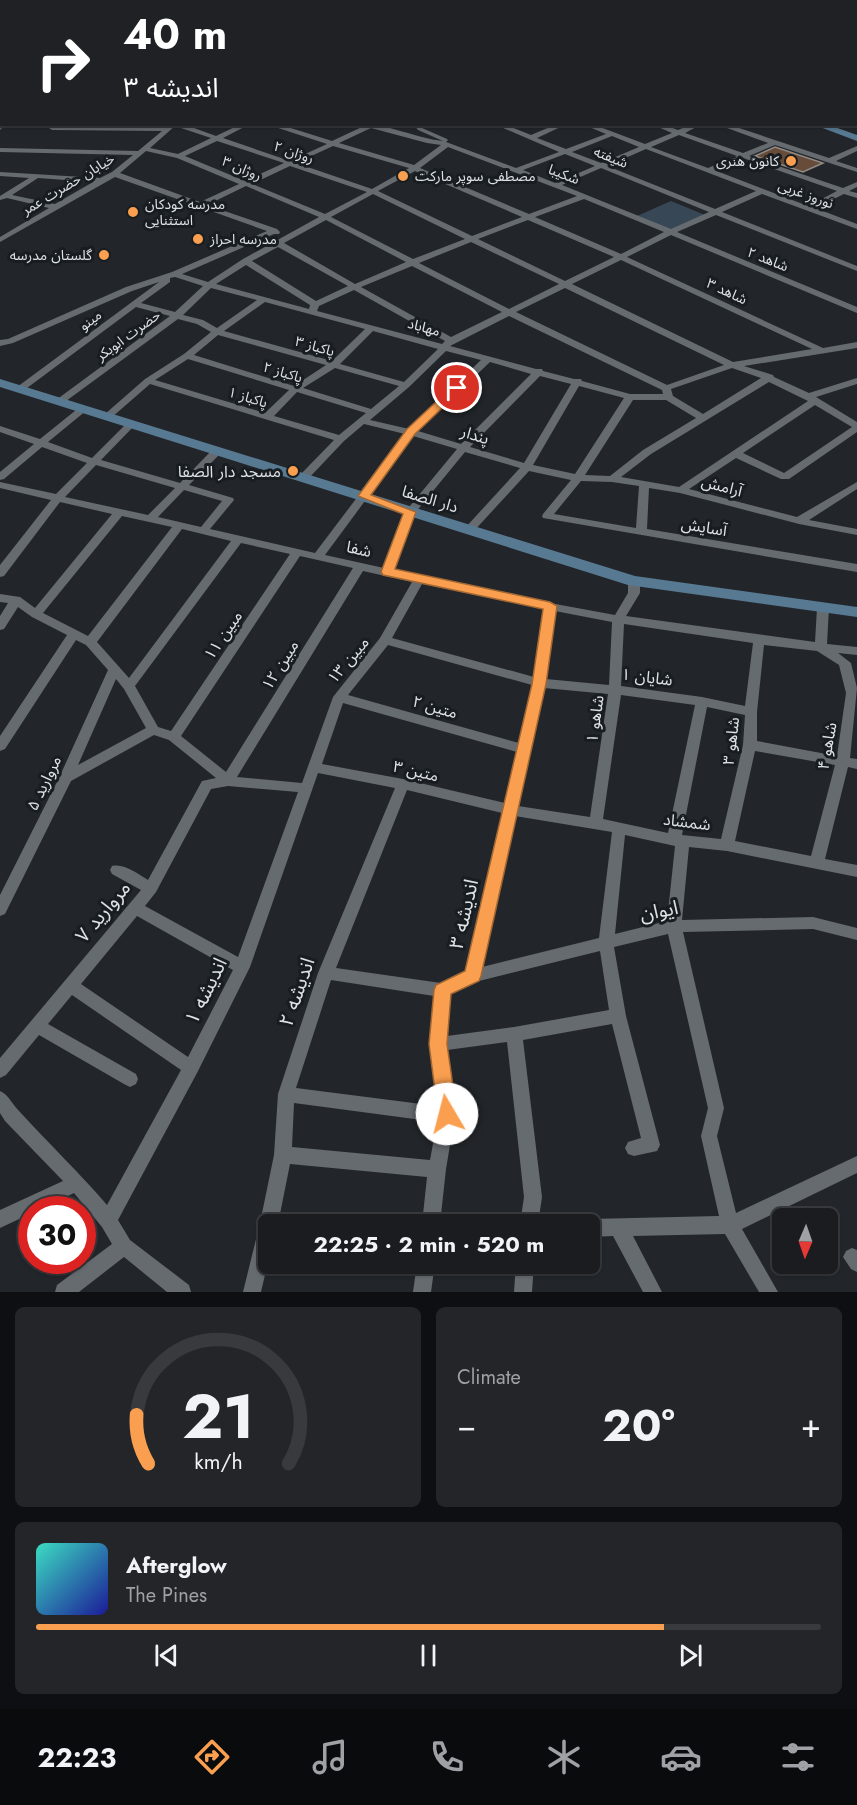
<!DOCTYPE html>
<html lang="en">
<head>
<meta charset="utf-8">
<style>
  :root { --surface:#1a1c20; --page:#232529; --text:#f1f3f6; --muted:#9fa1a5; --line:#383a3e; --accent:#fa9f4f }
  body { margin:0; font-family:Jost,"Noto Sans Arabic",sans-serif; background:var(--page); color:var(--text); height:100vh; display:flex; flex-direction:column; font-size:22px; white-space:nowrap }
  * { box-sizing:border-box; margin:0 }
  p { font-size:20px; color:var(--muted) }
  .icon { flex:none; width:33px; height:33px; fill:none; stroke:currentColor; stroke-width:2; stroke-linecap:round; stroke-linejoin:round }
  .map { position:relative; height:1292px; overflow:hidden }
  .drawer { display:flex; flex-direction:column; gap:15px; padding:15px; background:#0e0f12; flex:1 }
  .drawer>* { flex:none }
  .guide { position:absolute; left:0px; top:0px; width:858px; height:126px; box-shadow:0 2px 4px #0004,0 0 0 2px var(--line); background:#202124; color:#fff; overflow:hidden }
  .needle { width:39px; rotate:182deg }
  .tools { position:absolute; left:772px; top:1208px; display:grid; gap:12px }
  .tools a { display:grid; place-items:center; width:66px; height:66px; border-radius:9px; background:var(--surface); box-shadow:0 2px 4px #0004,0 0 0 2px var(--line); font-size:30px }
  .speed { position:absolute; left:18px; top:1196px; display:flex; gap:12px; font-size:30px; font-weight:700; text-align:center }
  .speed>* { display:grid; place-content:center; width:78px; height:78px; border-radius:50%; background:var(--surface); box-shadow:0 2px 4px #0004,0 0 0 2px var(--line); line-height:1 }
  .speed .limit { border:9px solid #d22; background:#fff; color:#111 }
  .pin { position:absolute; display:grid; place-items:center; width:51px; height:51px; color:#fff; margin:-26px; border:3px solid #fff; border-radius:50%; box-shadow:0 2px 6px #0007 }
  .me { position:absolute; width:66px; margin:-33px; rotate:352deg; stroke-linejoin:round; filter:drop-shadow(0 0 4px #0008) }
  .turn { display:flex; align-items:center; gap:21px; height:126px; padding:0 24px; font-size:27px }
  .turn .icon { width:78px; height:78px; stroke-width:2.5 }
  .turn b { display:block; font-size:42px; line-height:51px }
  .big { font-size:45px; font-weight:700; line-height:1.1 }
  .drawer .tile { flex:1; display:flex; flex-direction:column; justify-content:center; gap:9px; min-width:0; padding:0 21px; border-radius:9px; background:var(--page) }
  .drawer .dial { align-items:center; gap:0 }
  .dial svg { height:156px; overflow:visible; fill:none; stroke:var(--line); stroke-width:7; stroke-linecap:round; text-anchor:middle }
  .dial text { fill:var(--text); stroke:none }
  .song { display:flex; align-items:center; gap:18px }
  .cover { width:72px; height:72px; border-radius:9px; background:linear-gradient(135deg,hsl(170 70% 55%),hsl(240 70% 35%)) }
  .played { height:6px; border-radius:3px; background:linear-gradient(90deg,var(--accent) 80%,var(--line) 80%) }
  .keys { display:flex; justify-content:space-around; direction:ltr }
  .heat { display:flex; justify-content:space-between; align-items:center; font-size:33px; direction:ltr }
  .drawer .tiles { flex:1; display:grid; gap:15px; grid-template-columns:1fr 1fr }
  .tile:last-child { grid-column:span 2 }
  .trip { position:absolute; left:258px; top:1214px; width:342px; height:60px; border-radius:9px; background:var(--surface); box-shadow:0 2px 4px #0004,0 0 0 2px var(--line); font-weight:700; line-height:60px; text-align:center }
  .dock { display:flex; height:96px; justify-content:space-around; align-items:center; background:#0a0b0d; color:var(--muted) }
  .dock .icon { width:42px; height:42px }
  .dock .active { color:var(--accent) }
  .dock b { font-size:27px; color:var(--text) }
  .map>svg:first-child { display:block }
</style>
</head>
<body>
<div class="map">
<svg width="857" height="1292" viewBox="0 0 857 1292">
  <rect width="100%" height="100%" fill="#22262a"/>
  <polygon fill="#374755" points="671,201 705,215 670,230 637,216"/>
  <polygon fill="#664c39" stroke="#918b86" stroke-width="1.5" points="775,147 823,163 803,172 755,156"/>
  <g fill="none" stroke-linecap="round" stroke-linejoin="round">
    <g fill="#666b70" fill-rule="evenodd">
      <polygon points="46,0 53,0 44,2"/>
      <polygon points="146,0 152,0 145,2"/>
      <polygon points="174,0 180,0 173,2"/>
      <polygon points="263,0 269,0 262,2"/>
      <polygon points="274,0 295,2 276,2"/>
      <polygon points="337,0 344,0 336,2"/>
      <polygon points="615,0 623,0 613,2"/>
      <polygon points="663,0 671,0 661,2"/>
      <polygon points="2,27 2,31 0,32 0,28"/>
      <rect x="0" y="37" width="2" height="4"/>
      <polygon points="0,59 2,60 2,64 0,63"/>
      <rect x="856" y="60" width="1" height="4"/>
      <polygon points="856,78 857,78 856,83"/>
      <rect x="0" y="82" width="2" height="4"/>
      <rect x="0" y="96" width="2" height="4"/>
      <rect x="856" y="105" width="1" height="4"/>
      <rect x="0" y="112" width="2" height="4"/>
      <path d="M50,124L166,127L169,124H183L216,136L241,124H250L223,138L290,161L327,144L266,124H278L332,141L364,126L361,124C389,124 415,138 443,141L418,130L413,124H420L422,128L447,139L448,140L446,142L516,168L559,152L494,124H504L531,135L557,124H567L537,138L566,149L606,134L582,124H592L645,144L672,133L651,124H662L678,130L692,124H702L685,133L743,153L768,143L716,124H727L829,158L857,146V151L836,161L857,168V172L775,145L749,156L843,188L857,182V187L849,191L857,193V198L844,194L815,208L857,224V229L762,194L722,212L857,266V271L716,215L677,232L857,307V313L671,235L627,257L823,348L857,342V348L744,366L773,375L774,377L809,393L857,378V384L816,397L857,422V432L789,479H781L736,458L689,489L797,517L857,482V489L809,520L857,529V535L799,524L680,493L649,488L647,529L857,564V572L543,518L542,516L543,514L571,480L529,471L473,532H465L464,530L465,528L520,468L465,452L415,513L394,570L491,592L615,615L628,593V581L634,577L640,581V593L626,616L815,642L817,608L823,604L829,608L827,644L857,647V655L838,653L851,663L857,688L850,758L857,759V769L848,767L825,859L857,865V877L727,851L689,847L682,920L813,917L857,928V940L813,929L683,932L724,1108L717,1136L736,1213L857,1156V1173L742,1229L778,1292H759L725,1234L633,1236L662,1292H643L613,1236L590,1237V1224H583L590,1219L719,1216L701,1136L708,1108L668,934L614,947L626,1016L660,1145L657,1151L634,1156L628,1154L625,1148L628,1142L641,1138L612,1024L523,1040L542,1197L538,1224H520L524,1197L507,1042L447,1050L455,1115L446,1169L440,1224H422L427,1177L290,1164L278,1224H268V1262L261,1292H243L260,1223L274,1155L278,1094L318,973L395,788L318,773L250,967L197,1073L118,1220L130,1240L189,1285L191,1292H167L124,1257L79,1292H55L57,1285L112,1244L102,1227L74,1193L41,1209H32V1213L0,1228V1210L63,1181L5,1121L0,1113V1091C9,1095 12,1104 19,1111C48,1143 79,1172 107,1205L181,1070L72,995L48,1024L136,1074L138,1079L136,1084L130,1087L124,1084L39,1035L6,1075L0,1078V1058L141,890L112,874L110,870L112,866C124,863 138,874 148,880L202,781L216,778L169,740L154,735L71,781L5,914L0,916V895L59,778L108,670L86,645L76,640L5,749L0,751V736L67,635L32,617L18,607L4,629L0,630V616L8,603L0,602V594L20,597L35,608L112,514L60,502L4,576L0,577V565L51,500L0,488V482L56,494L87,463L42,447L4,479L0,480V472L34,444L0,432V426L40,439L81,406H87V410L48,442L92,458L129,421H135V425L101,460L180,483L214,448H222V452L189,485L233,498L234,500L210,529L315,553L405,434L364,424L344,441L308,479L304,480L299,477L300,475L334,440L150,384L111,418H105V414L145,379L184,354L211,332L197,324L178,319L62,404H56V400L170,316L136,307L23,391H17V387L159,282L132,291L13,343L0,346V340L8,339L126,287L172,272L267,231L115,177L0,242V237L49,208L7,198L0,200V196L29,178L0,176V172L100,178L112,172L133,155L0,152V148L138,151L162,131L52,130L49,128ZM175,126L211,138L178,154L150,148ZM371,128L427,143L441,145L414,165L339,143ZM679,135L737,156L708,168L651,147ZM612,136L639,147L601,163L572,152ZM217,141L284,163L245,181L185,156ZM333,146L409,168L372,189L296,163ZM448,147L577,196L529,214L420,168ZM646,149L756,191L715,209L607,166ZM146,151L177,158L239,184L200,202L120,173ZM565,154L595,166L555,183L523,170ZM743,158L837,191L808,206L714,170ZM290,166L367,192L325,214L252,184ZM601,168L709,212L671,229L562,185ZM415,171L522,217L472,236L378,191ZM38,178L93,182L55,204L12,195ZM246,186L319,217L243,259L208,282L182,274L274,234H279L280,232L277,229L207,205ZM373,194L465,239L413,259L331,217ZM584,199L664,232L621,254L535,217ZM326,220L406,262L355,284L284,243ZM528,220L614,257L565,281L478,239ZM471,242L559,284L509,309L419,263ZM278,247L348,286L316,301L252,261ZM621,260L812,349L733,362L572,284ZM246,265L310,305L309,309L216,284ZM412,266L502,312L451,337L361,287ZM175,277L203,286L175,312L141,303L170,282V278ZM211,288L257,300L217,328L203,320L183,315ZM565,288L724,365L667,385L516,312ZM354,290L445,341L442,344L317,311L319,306ZM265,302L365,329L332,361L224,331ZM509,316L662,390L663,394H630L582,381L581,379H574L543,371L542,369H536L450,346ZM373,331L438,349L404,382L340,364ZM218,335L326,365L294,386L194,355ZM446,351L481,360L409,429L370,420L409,387ZM188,359L289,390L265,413L155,380ZM490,362L531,374L461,444L418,431ZM335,368L399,386L371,409L303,388ZM732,368L761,378L703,414L673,396L671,389ZM540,376L571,384L524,463L470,447ZM769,382L808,401L679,487L621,477L651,454ZM579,386L624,398L575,474L533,465ZM297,392L366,413L339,435L274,416ZM633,400H666L696,418L643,450L610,476L585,475ZM815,405L852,427L784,473L743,453ZM413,436L457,449L405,512L384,568L325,555ZM96,465L175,488L148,515L65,497ZM581,481L612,482L639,486L636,528L554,514ZM184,490L222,501L201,527L158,517ZM122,516L172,527L88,636L43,613ZM182,529L231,541L129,678L97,642ZM241,543L290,554L171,731L158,727L135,686ZM300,556L353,568L226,772L181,736ZM363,571L412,582L380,638L333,697L302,783L237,777ZM422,584L544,609L534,677L392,638ZM555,611L612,622L609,685L546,679ZM624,624L753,643L745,706L702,697L621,686ZM388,645L532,685L519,743L348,695ZM764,645L817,651L839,665L846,693L837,756L757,741V712ZM116,679L124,689L146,728L78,765ZM544,688L608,694L590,817L518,806ZM621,695L695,705L668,833L603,819ZM343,703L517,752L505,803L403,779L322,764ZM707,707L745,715L743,745L721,839L682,835ZM755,751L835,765L811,856L735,841ZM228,786L298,792L238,957L145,906L156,892L211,789ZM407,790L502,813L465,972L441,983L336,968ZM515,816L612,832L599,938L482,967ZM625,835L675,846L667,921L615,934ZM137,916L233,970L188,1057L81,984ZM600,951L609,1010L514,1027L447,1036L449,994L475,982ZM331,980L434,996L430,1044L437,1106L296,1088ZM294,1103L437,1122L430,1160L292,1147Z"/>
      <polygon points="852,1248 857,1250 857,1272 851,1269 843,1257 846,1251"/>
      <polygon points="417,1263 435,1263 431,1292 413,1292"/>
      <polygon points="516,1263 534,1263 532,1292 514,1292"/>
    </g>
    <g fill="#587992" fill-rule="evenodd">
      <polygon points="114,0 122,0 114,2"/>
      <polygon points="477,0 494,2 478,2"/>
      <polygon points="821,0 835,2 822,2"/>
      <rect x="856" y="5" width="1" height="4"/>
      <rect x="0" y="9" width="2" height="4"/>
      <polygon points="2,121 2,124 6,124 0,130"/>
      <polygon points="812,124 826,124 857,135 857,141"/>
      <polygon points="0,379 635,576 857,607 857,617 628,585 0,387"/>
    </g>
  </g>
  <polygon fill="#fa9f4f" stroke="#a26733" stroke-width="1.5" points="457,385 462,388 461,390 415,434 371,495 416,512 395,569 550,602 557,606 546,684 481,976 479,981 451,994 447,1044 457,1114 454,1121 447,1124 440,1121 438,1114 429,1044 434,990 436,985 465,971 532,684 543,609 383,575 381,572 403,514 358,496 407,429 453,386"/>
  <g fill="#fa9f4f" stroke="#181d21" stroke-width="2">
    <circle cx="791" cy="161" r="6"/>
    <circle cx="403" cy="176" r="6"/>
    <circle cx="133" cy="212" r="6"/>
    <circle cx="198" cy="239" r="6"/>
    <circle cx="104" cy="255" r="6"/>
    <circle cx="293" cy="471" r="6"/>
  </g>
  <g text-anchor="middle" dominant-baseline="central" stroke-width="6" stroke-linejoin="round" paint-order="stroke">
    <g font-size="14" fill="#dfe2e5" stroke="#181d21">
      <text transform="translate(294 152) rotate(19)">روژان ۲</text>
      <text transform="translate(611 157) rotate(22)">شیفته</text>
      <text transform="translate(242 168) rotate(23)">روژان ۳</text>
      <text transform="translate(564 174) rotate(21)">شکیبا</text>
      <text transform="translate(68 184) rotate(-31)">خیابان حضرت عمر</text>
      <text transform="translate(806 194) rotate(20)">نوروز غربی</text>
      <text transform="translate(768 259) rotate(22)">شاهد ۲</text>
      <text transform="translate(727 291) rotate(25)">شاهد ۳</text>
      <text transform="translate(90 320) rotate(-37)">مینو</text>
      <text transform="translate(424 327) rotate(15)">مهاباد</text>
      <text transform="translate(128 335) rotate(-36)">حضرت ابوبکر</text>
      <text transform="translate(315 346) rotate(16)">پاکباز ۳</text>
      <text transform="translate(283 372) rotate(17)">پاکباز ۲</text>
      <text transform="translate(248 397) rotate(17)">پاکباز ۱</text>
    </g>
    <g font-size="14" fill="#dfe2e5" stroke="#181d21" text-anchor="start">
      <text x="779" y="161" text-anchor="end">کانون هنری</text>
      <text x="415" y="176">مصطفی سوپر مارکت</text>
      <text x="145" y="204">مدرسه کودکان<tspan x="145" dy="16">استثنایی</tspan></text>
      <text x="210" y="239">مدرسه احراز</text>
      <text x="92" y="255" text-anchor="end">گلستان مدرسه</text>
    </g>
    <g font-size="16" fill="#dfe2e5" stroke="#181d21">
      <text transform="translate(475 435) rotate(17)">پندار</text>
      <text transform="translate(722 486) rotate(15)">آرامش</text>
      <text transform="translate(430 499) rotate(17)">دار الصفا</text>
      <text transform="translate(704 527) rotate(9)">آسایش</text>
      <text transform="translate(359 549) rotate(12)">شفا</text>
      <text transform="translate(223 635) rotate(-56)">مبین ۱۱</text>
      <text transform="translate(348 660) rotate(-50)">مبین ۱۳</text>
      <text transform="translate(280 665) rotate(-58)">مبین ۱۲</text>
      <text transform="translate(647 677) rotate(7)">شایان ۱</text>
      <text transform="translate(435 707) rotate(16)">متین ۲</text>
      <text transform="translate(595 719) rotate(-82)">شاهو ۱</text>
      <text transform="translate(731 741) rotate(-83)">شاهو ۳</text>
      <text transform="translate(827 746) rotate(-80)">شاهو ۴</text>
      <text transform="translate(416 771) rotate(13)">متین ۳</text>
      <text transform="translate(44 783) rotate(-64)">مروارید ۵</text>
      <text transform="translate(687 822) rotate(7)">شمشاد</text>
    </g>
    <g font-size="16" fill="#dfe2e5" stroke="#181d21" text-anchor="end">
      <text x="281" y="471">مسجد دار الصفا</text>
    </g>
    <g font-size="20" fill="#dfe2e5" stroke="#181d21">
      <text transform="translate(659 911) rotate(-11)">ایوان</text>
      <text transform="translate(103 912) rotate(-50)">مروارید ۷</text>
      <text transform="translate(464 914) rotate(-77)">اندیشه ۳</text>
      <text transform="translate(206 991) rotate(-64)">اندیشه ۱</text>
      <text transform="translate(297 992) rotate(-71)">اندیشه ۲</text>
    </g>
  </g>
</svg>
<div class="tools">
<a><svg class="needle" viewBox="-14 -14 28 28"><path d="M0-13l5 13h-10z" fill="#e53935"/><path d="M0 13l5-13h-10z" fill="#9fa1a5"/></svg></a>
</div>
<div class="speed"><div class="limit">30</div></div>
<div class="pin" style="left:457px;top:388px;background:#d93025"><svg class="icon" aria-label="arrive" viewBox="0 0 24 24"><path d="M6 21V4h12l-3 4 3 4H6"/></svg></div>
<svg class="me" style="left:447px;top:1114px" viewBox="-20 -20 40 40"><circle r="19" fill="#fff"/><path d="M0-13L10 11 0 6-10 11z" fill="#fa9f4f"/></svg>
<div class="trip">22:25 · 2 min · 520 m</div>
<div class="guide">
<div class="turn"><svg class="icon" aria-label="right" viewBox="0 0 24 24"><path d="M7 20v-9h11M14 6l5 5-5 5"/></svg><div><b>40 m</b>اندیشه ۳</div></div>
</div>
</div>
<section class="drawer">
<div class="tiles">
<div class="tile dial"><svg viewBox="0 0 100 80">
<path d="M14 69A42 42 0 1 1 86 69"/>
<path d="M14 69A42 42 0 0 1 8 44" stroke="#fa9f4f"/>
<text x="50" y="56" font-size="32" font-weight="700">21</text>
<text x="50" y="72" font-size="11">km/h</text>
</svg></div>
<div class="tile"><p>Climate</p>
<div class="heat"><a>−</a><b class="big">20°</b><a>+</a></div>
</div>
<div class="tile">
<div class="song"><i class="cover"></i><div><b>Afterglow</b><p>The Pines</p></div></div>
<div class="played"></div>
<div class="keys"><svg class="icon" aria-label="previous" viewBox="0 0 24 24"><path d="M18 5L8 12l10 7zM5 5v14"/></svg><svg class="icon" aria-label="pause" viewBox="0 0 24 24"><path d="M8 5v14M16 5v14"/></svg><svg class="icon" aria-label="next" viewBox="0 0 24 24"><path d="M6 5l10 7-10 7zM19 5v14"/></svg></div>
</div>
</div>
</section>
<nav class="dock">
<b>22:23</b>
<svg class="icon active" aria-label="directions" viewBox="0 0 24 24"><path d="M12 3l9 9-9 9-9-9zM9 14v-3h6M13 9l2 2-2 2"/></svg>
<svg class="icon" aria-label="music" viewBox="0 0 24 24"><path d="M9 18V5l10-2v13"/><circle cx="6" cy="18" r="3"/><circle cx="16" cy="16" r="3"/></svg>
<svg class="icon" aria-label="phone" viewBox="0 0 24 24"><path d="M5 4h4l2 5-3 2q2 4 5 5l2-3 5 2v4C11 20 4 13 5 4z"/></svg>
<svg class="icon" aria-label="climate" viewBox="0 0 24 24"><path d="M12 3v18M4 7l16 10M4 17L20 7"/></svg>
<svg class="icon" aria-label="car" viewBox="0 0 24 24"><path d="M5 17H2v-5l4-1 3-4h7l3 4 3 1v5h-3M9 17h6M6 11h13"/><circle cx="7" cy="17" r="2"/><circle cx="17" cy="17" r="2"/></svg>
<svg class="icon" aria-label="filters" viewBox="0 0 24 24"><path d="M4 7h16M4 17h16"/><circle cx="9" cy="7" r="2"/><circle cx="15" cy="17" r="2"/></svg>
</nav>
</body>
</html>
